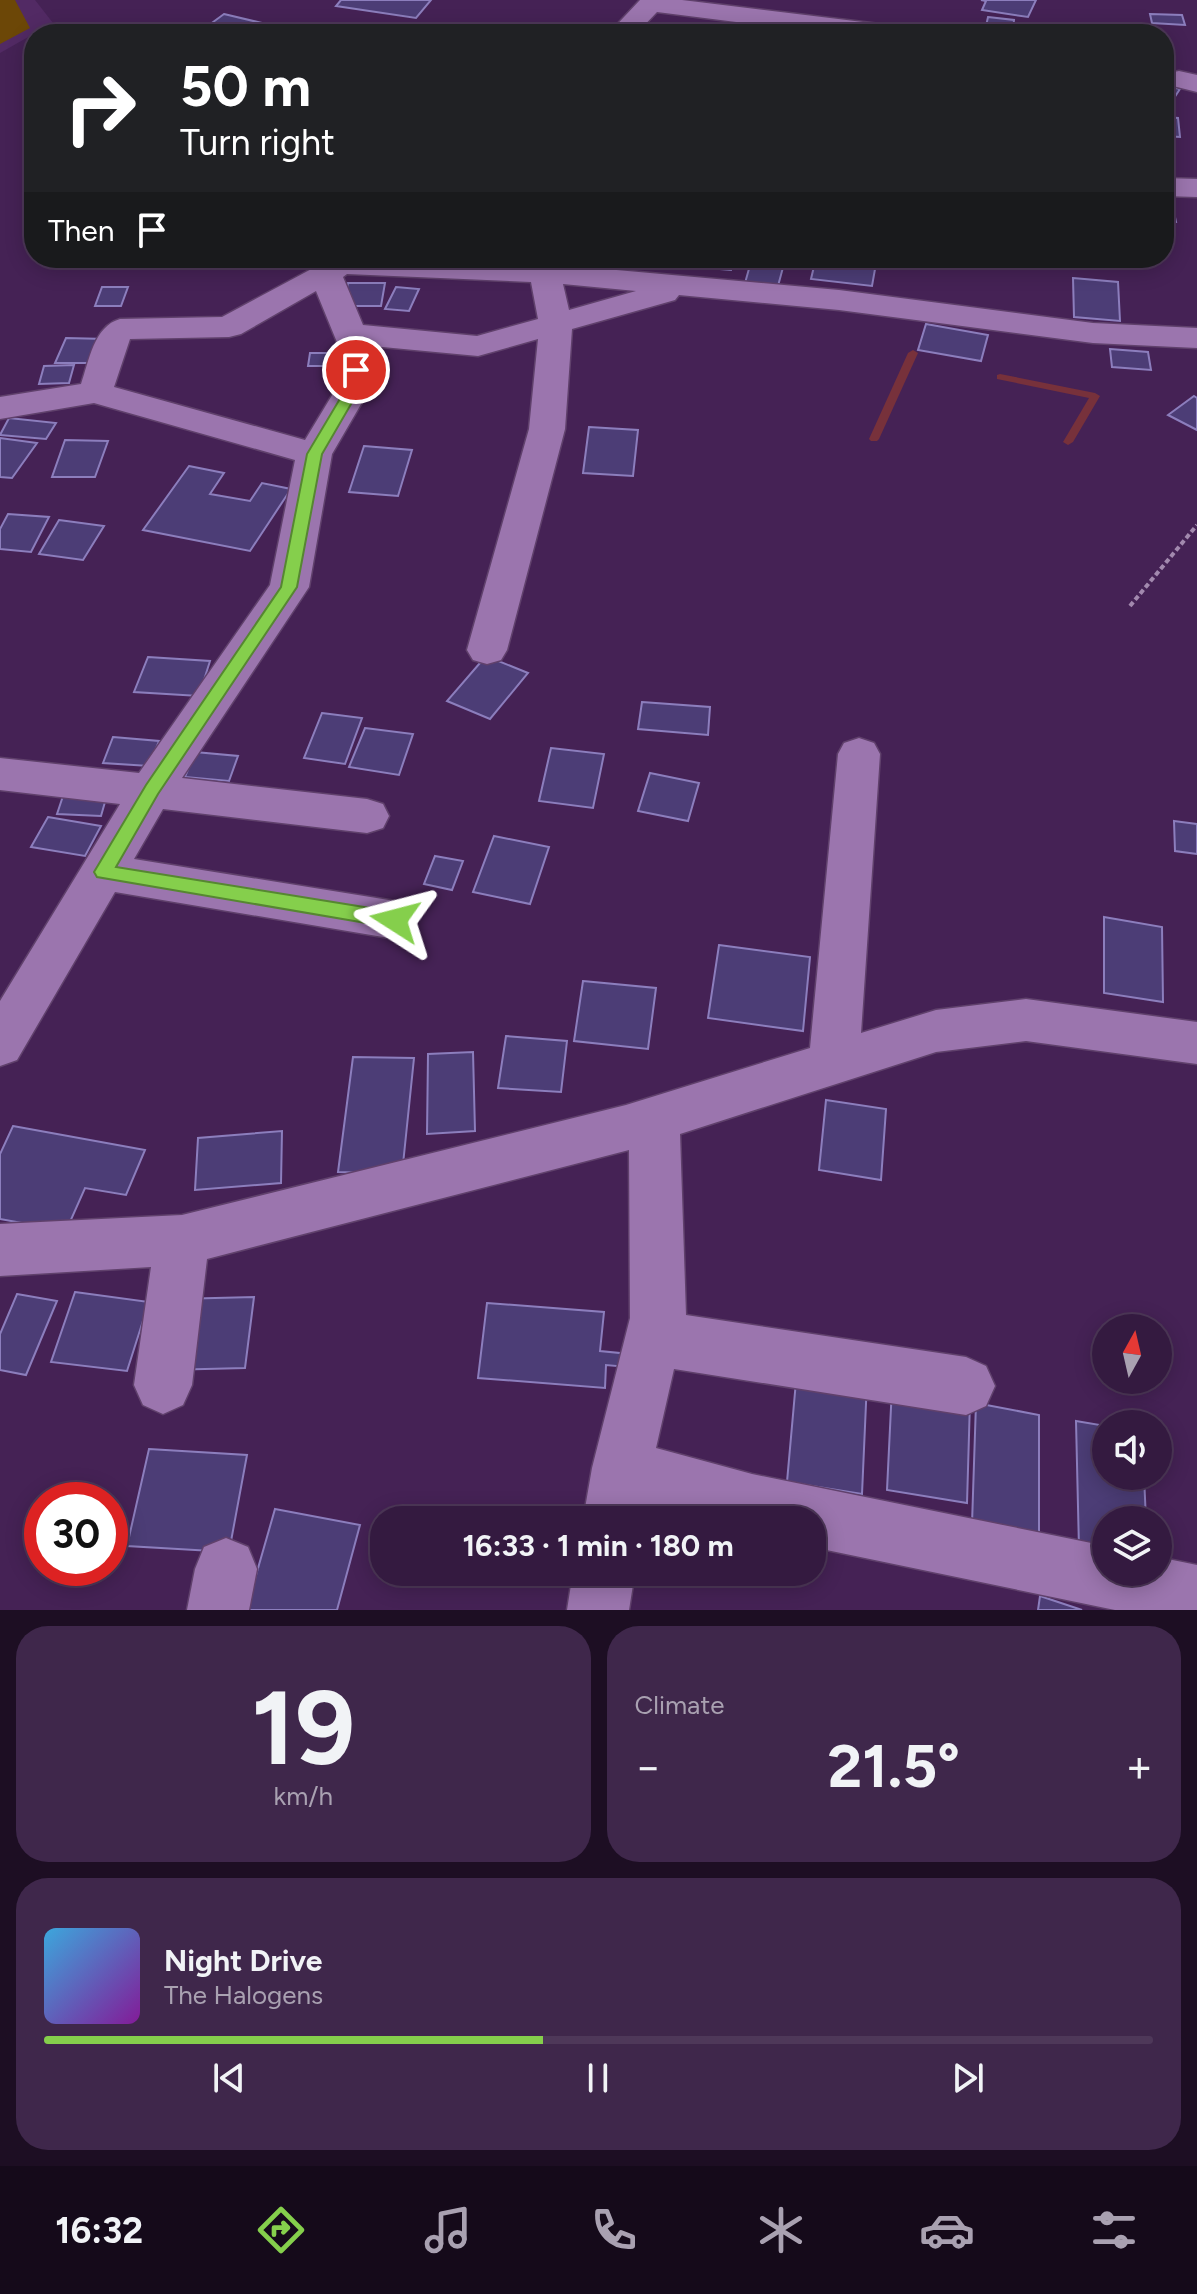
<!DOCTYPE html>
<html lang="en">
<head>
<meta charset="utf-8">
<style>
  :root { --surface:#341a40; --page:#3f274b; --text:#f1f3f6; --muted:#a9a1b1; --line:#4e3859; --accent:#85cf4c }
  body { margin:0; font-family:Figtree,sans-serif; background:var(--page); color:var(--text); height:100vh; display:flex; flex-direction:column; font-size:30px; white-space:nowrap }
  * { box-sizing:border-box; margin:0 }
  p { font-size:26px; color:var(--muted) }
  .icon { flex:none; width:44px; height:44px; fill:none; stroke:currentColor; stroke-width:2; stroke-linecap:round; stroke-linejoin:round }
  .map { position:relative; height:1610px; overflow:hidden }
  .drawer { display:flex; flex-direction:column; gap:16px; padding:16px; background:#1d0e23; flex:1 }
  .drawer>* { flex:none }
  .guide { position:absolute; left:24px; top:24px; width:1150px; height:244px; border-radius:32px; box-shadow:0 4px 20px #0003,0 0 0 2px var(--line); background:#202124; color:#fff; overflow:hidden }
  .needle { width:52px; rotate:8deg }
  .tools { position:absolute; left:1092px; top:1314px; display:grid; gap:16px }
  .tools a { display:grid; place-items:center; width:80px; height:80px; border-radius:50%; background:var(--surface); box-shadow:0 4px 20px #0003,0 0 0 2px var(--line); font-size:40px }
  .speed { position:absolute; left:24px; top:1482px; display:flex; gap:16px; font-size:40px; font-weight:700; text-align:center }
  .speed>* { display:grid; place-content:center; width:104px; height:104px; border-radius:50%; background:var(--surface); box-shadow:0 4px 20px #0003,0 0 0 2px var(--line); line-height:1 }
  .speed .limit { border:12px solid #d22; background:#fff; color:#111 }
  .pin { position:absolute; display:grid; place-items:center; width:68px; height:68px; color:#fff; margin:-34px; border:4px solid #fff; border-radius:50%; box-shadow:0 2px 8px #0007 }
  .me { position:absolute; width:88px; margin:-44px; rotate:279deg; stroke-linejoin:round; filter:drop-shadow(0 0 6px #0008) }
  .turn { display:flex; align-items:center; gap:28px; height:168px; padding:0 24px; font-size:36px }
  .turn .icon { width:104px; height:104px; stroke-width:2.5 }
  .turn b { display:block; font-size:56px; line-height:68px }
  .then { display:flex; align-items:center; height:76px; padding:0 24px; background:#0003; gap:16px; font-size:30px }
  .big { font-size:60px; font-weight:700; line-height:1.1 }
  .drawer .tile { flex:1; display:flex; flex-direction:column; justify-content:center; gap:12px; min-width:0; padding:0 28px; border-radius:32px; background:var(--page) }
  .drawer .dial { align-items:center; gap:0 }
  .dial b { font-size:104px; line-height:1 }
  .song { display:flex; align-items:center; gap:24px }
  .cover { width:96px; height:96px; border-radius:12px; background:linear-gradient(135deg,hsl(200 70% 55%),hsl(290 70% 35%)) }
  .played { height:8px; border-radius:4px; background:linear-gradient(90deg,var(--accent) 45%,var(--line) 45%) }
  .keys { display:flex; justify-content:space-around; direction:ltr }
  .heat { display:flex; justify-content:space-between; align-items:center; font-size:44px; direction:ltr }
  .drawer .tiles { flex:1; display:grid; gap:16px; grid-template-columns:1fr 1fr }
  .tile:last-child { grid-column:span 2 }
  .trip { position:absolute; left:370px; top:1506px; width:456px; height:80px; border-radius:32px; background:var(--surface); box-shadow:0 4px 20px #0003,0 0 0 2px var(--line); font-weight:700; line-height:80px; text-align:center }
  .menu { display:flex; height:128px; justify-content:space-around; align-items:center; background:#150a1a; color:var(--muted) }
  .menu .icon { width:56px; height:56px }
  .menu .active { color:var(--accent) }
  .menu b { font-size:36px; color:var(--text) }
  .map>svg:first-child { display:block }
</style>
</head>
<body>
<div class="map">
<svg width="1197" height="1610" viewBox="0 0 1197 1610">
  <rect width="100%" height="100%" fill="#452255"/>
  <polygon fill="#522a64" points="0,0 35,0 53,23 0,53"/>
  <polygon fill="#6c4707" points="0,0 15,0 30,28 0,44"/>
  <g fill="none" stroke-linecap="round" stroke-linejoin="round">
    <g fill="#77313b" fill-rule="evenodd">
      <polygon points="913,350 918,353 879,439 877,441 871,441 869,439 908,353"/>
      <polygon points="1000,374 1095,393 1100,396 1073,442 1068,445 1063,442 1089,398 997,379 997,375"/>
    </g>
  </g>
  <g fill="#4c3d76" stroke="#8c7ebd" stroke-width="2">
    <polygon points="341,0 431,0 416,18 336,6"/>
    <polygon points="981,0 1036,0 1028,17 982,10 986,1"/>
    <polygon points="224,14 266,24 252,34 230,34 205,28"/>
    <polygon points="1150,14 1182,15 1185,25 1152,23"/>
    <polygon points="988,17 1014,20 1013,29 986,26"/>
    <polygon points="1164,85 1180,89 1165,112 1164,112"/>
    <polygon points="1164,117 1178,118 1180,137 1164,136"/>
    <polygon points="1164,197 1171,198 1176,222 1164,221"/>
    <polygon points="699,258 734,258 731,270 696,267"/>
    <polygon points="752,258 785,260 778,286 745,283"/>
    <polygon points="816,258 877,258 872,286 811,279"/>
    <polygon points="1070,258 1103,258 1104,269 1071,266"/>
    <polygon points="1073,278 1118,282 1120,321 1074,317"/>
    <polygon points="348,283 385,283 381,306 343,306"/>
    <polygon points="102,287 128,287 121,306 95,306"/>
    <polygon points="396,287 419,289 409,311 385,309"/>
    <polygon points="926,324 988,335 981,361 918,350"/>
    <polygon points="66,338 106,339 97,363 55,363"/>
    <polygon points="1110,349 1148,352 1151,370 1112,367"/>
    <polygon points="310,353 330,353 328,366 308,366"/>
    <polygon points="74,365 69,383 39,384 44,366"/>
    <polygon points="1194,396 1197,398 1197,430 1168,415"/>
    <polygon points="9,418 56,423 46,439 0,435"/>
    <polygon points="589,427 638,430 633,476 583,473"/>
    <polygon points="0,438 37,443 12,478 0,477"/>
    <polygon points="65,440 108,441 95,477 52,477"/>
    <polygon points="364,446 412,450 398,496 349,492"/>
    <polygon points="189,466 224,473 210,494 250,501 262,483 291,489 250,551 143,530"/>
    <polygon points="8,514 49,517 31,552 0,549 0,529"/>
    <polygon points="59,520 104,526 83,560 39,554"/>
    <polygon points="486,656 528,673 490,719 447,701"/>
    <polygon points="148,657 210,661 199,696 134,692"/>
    <polygon points="642,702 710,707 708,735 638,729"/>
    <polygon points="322,713 362,718 345,764 304,758"/>
    <polygon points="365,728 413,734 399,775 349,767"/>
    <polygon points="113,737 159,741 149,766 103,763"/>
    <polygon points="551,748 604,754 593,808 539,801"/>
    <polygon points="195,752 238,756 229,781 185,777"/>
    <polygon points="650,773 699,783 688,821 638,811"/>
    <polygon points="66,787 109,788 101,816 57,814"/>
    <polygon points="48,817 101,826 85,856 31,847"/>
    <polygon points="1174,821 1197,824 1197,854 1175,851"/>
    <polygon points="494,836 549,847 530,904 473,892"/>
    <polygon points="435,856 463,861 452,890 424,884"/>
    <polygon points="1104,917 1162,927 1163,1002 1104,993"/>
    <polygon points="719,945 810,957 803,1031 708,1018"/>
    <polygon points="583,981 656,988 648,1049 574,1041"/>
    <polygon points="506,1036 567,1041 561,1092 498,1088"/>
    <polygon points="473,1052 475,1131 427,1134 428,1054"/>
    <polygon points="353,1057 414,1058 402,1174 338,1172"/>
    <polygon points="826,1100 886,1109 881,1180 819,1170"/>
    <polygon points="13,1126 145,1150 126,1195 85,1188 66,1231 0,1219 0,1154"/>
    <polygon points="282,1131 281,1183 195,1190 198,1138"/>
    <polygon points="75,1292 149,1302 127,1371 51,1362"/>
    <polygon points="17,1294 57,1301 26,1375 0,1370 0,1334"/>
    <polygon points="254,1297 245,1368 165,1370 176,1299"/>
    <polygon points="487,1303 604,1312 600,1351 640,1355 639,1368 606,1365 605,1388 478,1378"/>
    <polygon points="797,1370 867,1381 862,1494 787,1482"/>
    <polygon points="892,1387 970,1401 967,1503 887,1490"/>
    <polygon points="976,1403 1039,1415 1039,1536 972,1524"/>
    <polygon points="1076,1421 1106,1426 1106,1476 1144,1476 1146,1520 1106,1520 1106,1554 1079,1549"/>
    <polygon points="149,1449 247,1455 229,1552 127,1546"/>
    <polygon points="275,1509 360,1525 337,1610 246,1610"/>
    <polygon points="1040,1596 1082,1610 1038,1610"/>
  </g>
  <g fill="none" stroke-linecap="round" stroke-linejoin="round">
    <defs>
      <g id="street">
        <polygon points="640,0 682,0 896,26 905,28 909,34 832,34 657,12 636,34 608,34"/>
        <polygon points="1179,71 1197,75 1197,92 1169,85 1165,79 1169,73"/>
        <polygon points="1164,178 1197,179 1197,197 1164,196"/>
        <path d="M332,258L529,263V258H561V265L839,290L1093,323L1197,328V348L1093,343L839,310L679,295L675,300L572,329L565,429L507,650L501,660L487,664L473,660L467,650L529,429L538,339L478,356L372,346L375,352L371,387L332,454L309,587L182,778L367,799L383,804L389,816L383,828L367,833L163,809L134,859L395,901L411,907L418,920L411,933L395,939L115,892L17,1060L0,1066V1001L120,804L0,790V758L139,773L270,585L295,460L94,403L0,419V397L81,384C89,361 94,326 120,319L222,317ZM347,274L531,282L538,319L477,336L363,325L343,277ZM563,284L636,291L569,310ZM316,291L341,352L337,387L305,440L114,387L130,339L229,337L241,334Z"/>
        <polygon points="859,738 874,743 880,754 861,1033 936,1010 1026,999 1197,1022 1197,1064 1026,1041 936,1052 680,1134 686,1315 966,1357 986,1366 995,1386 986,1406 966,1415 674,1369 656,1448 752,1474 1106,1546 1106,1572 1158,1572 1158,1557 1197,1565 1197,1610 1115,1610 812,1547 812,1520 702,1520 646,1504 643,1520 583,1520 592,1468 630,1318 629,1150 207,1259 192,1385 183,1405 163,1414 143,1405 134,1385 151,1267 0,1276 0,1224 182,1215 626,1105 810,1048 838,754 844,743"/>
        <polygon points="226,1538 248,1547 257,1569 249,1610 187,1610 195,1569 204,1547"/>
        <polygon points="573,1572 635,1572 629,1610 567,1610"/>
      </g>
    </defs>
    <use href="#street" stroke="#60416c" stroke-width="3"/>
    <polyline stroke="#a289ae" stroke-width="4" stroke-dasharray="5 3" stroke-linecap="butt" points="1130,606 1197,525"/>
    <use href="#street" fill="#9b75ae" fill-rule="evenodd"/>
  </g>
  <polygon fill="#85cf4c" stroke="#568731" stroke-width="2" points="356,365 363,370 361,387 322,454 297,587 158,794 116,867 395,912 402,915 405,920 402,926 395,928 97,877 94,872 97,867 146,785 281,587 307,454 347,387 349,370"/>
</svg>
<div class="tools">
<a><svg class="needle" viewBox="-14 -14 28 28"><path d="M0-13l5 13h-10z" fill="#e53935"/><path d="M0 13l5-13h-10z" fill="#a9a1b1"/></svg></a>
<a><svg class="icon" aria-label="sound" viewBox="0 0 24 24"><path d="M4 9h4l5-4v14l-5-4H4zM17 9q2 3 0 6"/></svg></a>
<a><svg class="icon" aria-label="layers" viewBox="0 0 24 24"><path d="M12 4l9 5-9 5-9-5zM3 14l9 5 9-5"/></svg></a>
</div>
<div class="speed"><div class="limit">30</div></div>
<div class="pin" style="left:356px;top:370px;background:#d93025"><svg class="icon" aria-label="arrive" viewBox="0 0 24 24"><path d="M6 21V4h12l-3 4 3 4H6"/></svg></div>
<svg class="me" style="left:395px;top:920px" viewBox="-20 -20 40 40"><path d="M0-17L14 15 0 8-14 15z" fill="#85cf4c" stroke="#fff" stroke-width="4"/></svg>
<div class="trip">16:33 · 1 min · 180 m</div>
<div class="guide">
<div class="turn"><svg class="icon" aria-label="right" viewBox="0 0 24 24"><path d="M7 20v-9h11M14 6l5 5-5 5"/></svg><div><b>50 m</b>Turn right</div></div>
<div class="then">Then<svg class="icon" aria-label="arrive" viewBox="0 0 24 24"><path d="M6 21V4h12l-3 4 3 4H6"/></svg></div>
</div>
</div>
<section class="drawer">
<div class="tiles">
<div class="tile dial"><b>19</b><p>km/h</p></div>
<div class="tile"><p>Climate</p>
<div class="heat"><a>−</a><b class="big">21.5°</b><a>+</a></div>
</div>
<div class="tile">
<div class="song"><i class="cover"></i><div><b>Night Drive</b><p>The Halogens</p></div></div>
<div class="played"></div>
<div class="keys"><svg class="icon" aria-label="previous" viewBox="0 0 24 24"><path d="M18 5L8 12l10 7zM5 5v14"/></svg><svg class="icon" aria-label="pause" viewBox="0 0 24 24"><path d="M8 5v14M16 5v14"/></svg><svg class="icon" aria-label="next" viewBox="0 0 24 24"><path d="M6 5l10 7-10 7zM19 5v14"/></svg></div>
</div>
</div>
</section>
<nav class="menu">
<b>16:32</b>
<svg class="icon active" aria-label="directions" viewBox="0 0 24 24"><path d="M12 3l9 9-9 9-9-9zM9 14v-3h6M13 9l2 2-2 2"/></svg>
<svg class="icon" aria-label="music" viewBox="0 0 24 24"><path d="M9 18V5l10-2v13"/><circle cx="6" cy="18" r="3"/><circle cx="16" cy="16" r="3"/></svg>
<svg class="icon" aria-label="phone" viewBox="0 0 24 24"><path d="M5 4h4l2 5-3 2q2 4 5 5l2-3 5 2v4C11 20 4 13 5 4z"/></svg>
<svg class="icon" aria-label="climate" viewBox="0 0 24 24"><path d="M12 3v18M4 7l16 10M4 17L20 7"/></svg>
<svg class="icon" aria-label="car" viewBox="0 0 24 24"><path d="M5 17H2v-5l4-1 3-4h7l3 4 3 1v5h-3M9 17h6M6 11h13"/><circle cx="7" cy="17" r="2"/><circle cx="17" cy="17" r="2"/></svg>
<svg class="icon" aria-label="filters" viewBox="0 0 24 24"><path d="M4 7h16M4 17h16"/><circle cx="9" cy="7" r="2"/><circle cx="15" cy="17" r="2"/></svg>
</nav>
</body>
</html>
